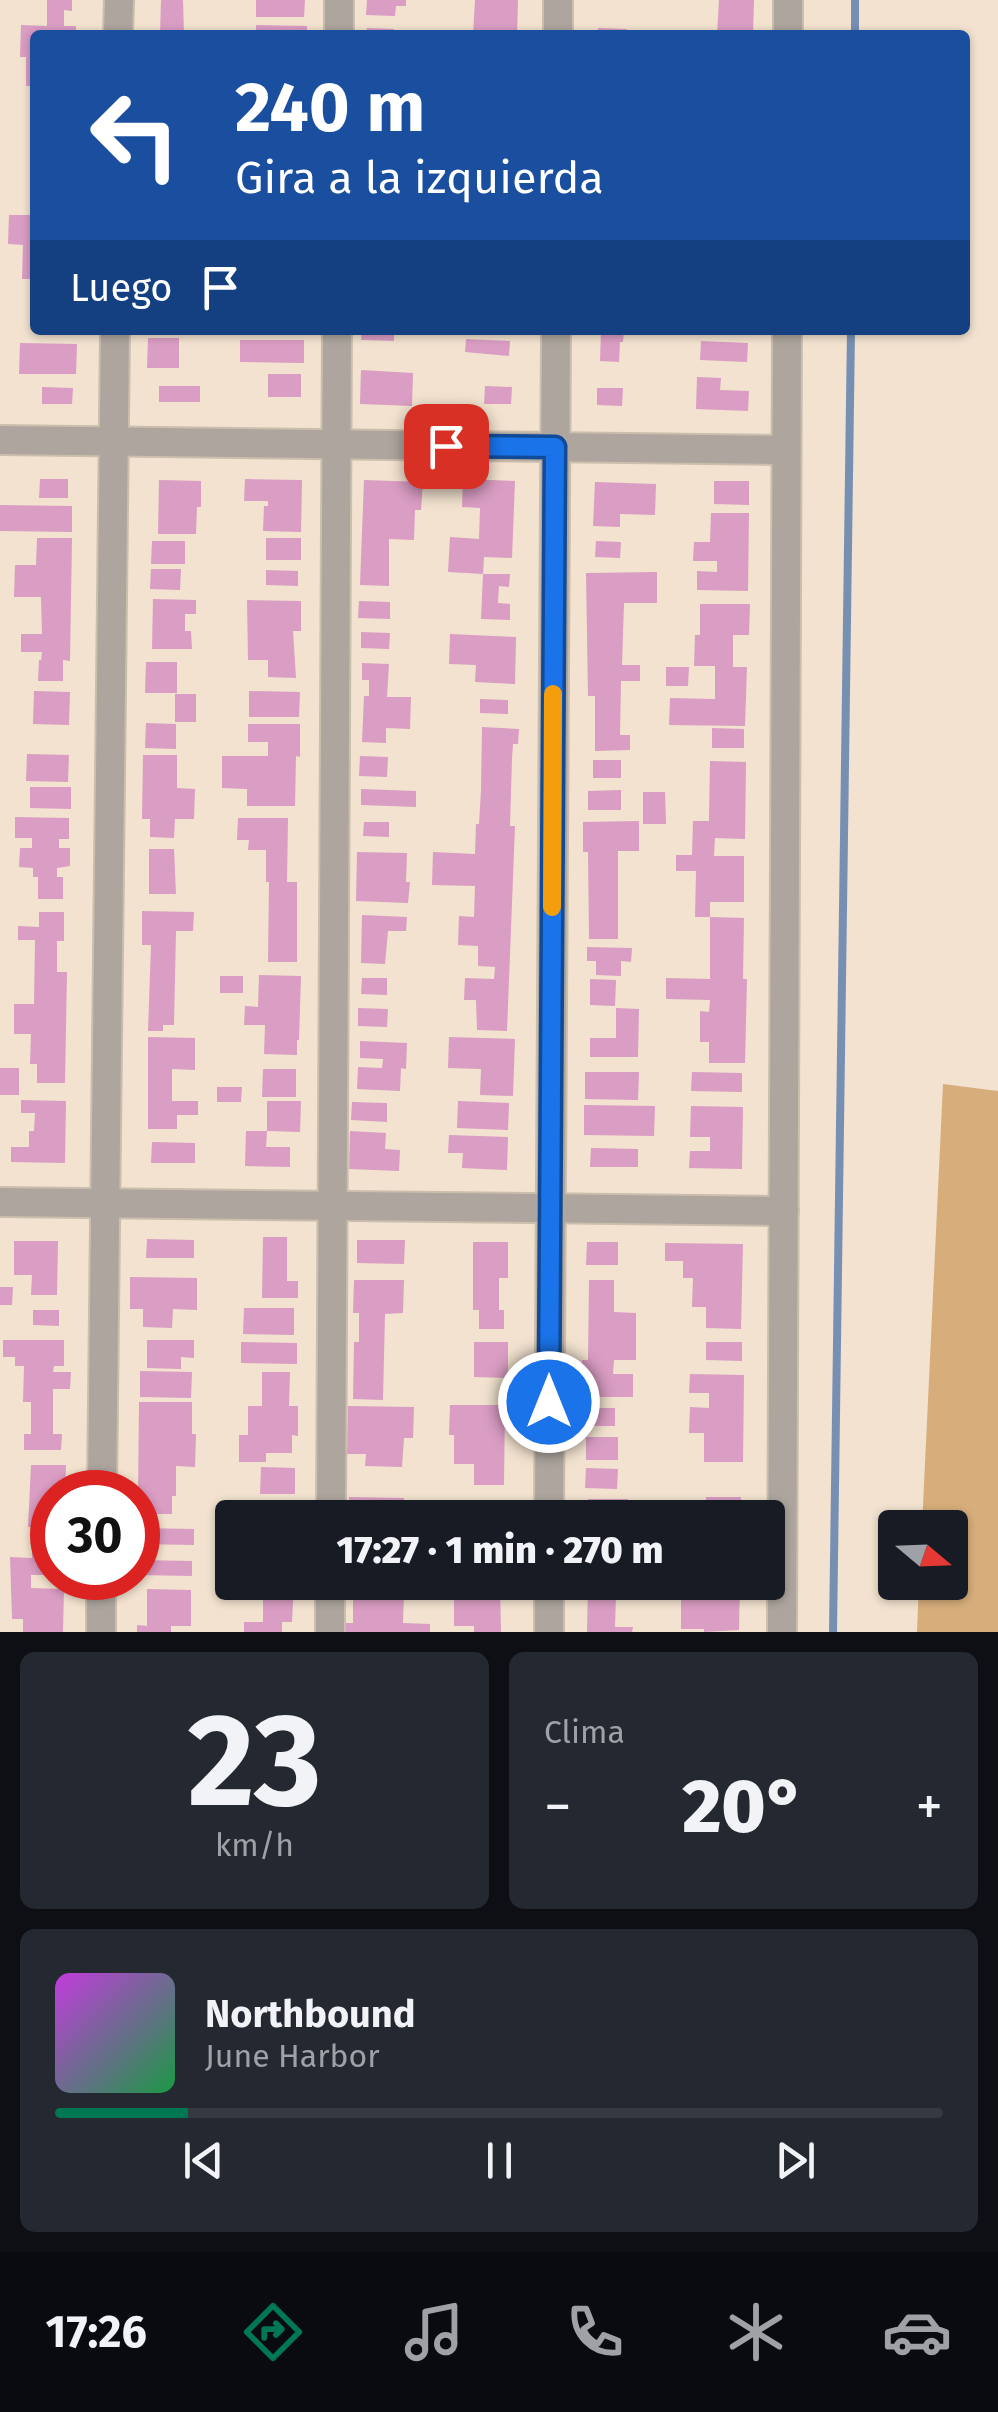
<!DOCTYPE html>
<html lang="es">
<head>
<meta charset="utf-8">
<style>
  :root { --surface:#171b24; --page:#242831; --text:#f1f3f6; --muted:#9ea1a6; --line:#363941; --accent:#007753 }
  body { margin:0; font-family:"Fira Sans",sans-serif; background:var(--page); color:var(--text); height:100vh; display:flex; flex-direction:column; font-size:38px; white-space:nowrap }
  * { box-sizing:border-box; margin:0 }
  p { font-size:32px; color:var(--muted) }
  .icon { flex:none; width:55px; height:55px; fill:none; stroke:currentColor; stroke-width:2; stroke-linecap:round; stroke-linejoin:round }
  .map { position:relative; height:1632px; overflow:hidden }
  .drawer { display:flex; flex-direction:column; gap:20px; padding:20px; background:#0d0f14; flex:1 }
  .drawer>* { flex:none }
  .banner { position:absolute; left:30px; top:30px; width:940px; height:305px; border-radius:10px; box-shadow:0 2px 8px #0004; background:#1a4fa0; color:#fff; overflow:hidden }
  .needle { width:65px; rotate:109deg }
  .tools { position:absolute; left:878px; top:1510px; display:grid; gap:20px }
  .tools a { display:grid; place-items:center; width:90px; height:90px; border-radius:10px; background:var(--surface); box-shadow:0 2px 8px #0004; font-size:50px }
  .speed { position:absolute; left:30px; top:1470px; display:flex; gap:20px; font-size:50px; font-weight:700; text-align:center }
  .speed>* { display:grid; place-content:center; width:130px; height:130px; border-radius:50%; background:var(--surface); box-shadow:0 2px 8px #0004; line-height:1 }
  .speed .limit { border:15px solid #d22; background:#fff; color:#111 }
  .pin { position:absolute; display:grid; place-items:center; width:85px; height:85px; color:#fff; margin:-42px; border-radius:20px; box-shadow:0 5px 15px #0006 }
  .me { position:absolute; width:110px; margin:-55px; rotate:0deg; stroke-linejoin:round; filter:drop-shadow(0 0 8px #0008) }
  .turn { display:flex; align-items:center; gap:35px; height:210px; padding:0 40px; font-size:45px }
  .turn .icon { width:130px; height:130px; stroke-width:2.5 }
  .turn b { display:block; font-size:70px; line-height:85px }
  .then { display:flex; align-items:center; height:95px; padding:0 40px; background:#0003; gap:20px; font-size:38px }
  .big { font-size:75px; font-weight:800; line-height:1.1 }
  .drawer .tile { flex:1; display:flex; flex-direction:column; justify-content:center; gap:15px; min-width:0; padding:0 35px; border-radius:15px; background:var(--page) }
  .drawer .dial { align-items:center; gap:0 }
  .dial b { font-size:130px; line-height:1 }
  .song { display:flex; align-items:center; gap:30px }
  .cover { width:120px; height:120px; border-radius:15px; background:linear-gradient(135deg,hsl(290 70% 55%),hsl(140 70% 35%)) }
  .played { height:10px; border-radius:5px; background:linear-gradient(90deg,var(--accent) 15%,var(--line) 15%) }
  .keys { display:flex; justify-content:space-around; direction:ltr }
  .heat { display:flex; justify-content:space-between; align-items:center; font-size:55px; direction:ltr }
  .drawer .tiles { flex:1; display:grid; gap:20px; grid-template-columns:1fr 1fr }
  .tile:last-child { grid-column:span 2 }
  .trip { position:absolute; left:215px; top:1500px; width:570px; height:100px; border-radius:10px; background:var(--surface); box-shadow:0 2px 8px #0004; font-weight:800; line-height:100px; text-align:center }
  .tabs { display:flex; height:160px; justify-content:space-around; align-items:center; background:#090b0e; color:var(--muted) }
  .tabs .icon { width:70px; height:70px }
  .tabs .active { color:var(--accent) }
  .tabs b { font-size:45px; color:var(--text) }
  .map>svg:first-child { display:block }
</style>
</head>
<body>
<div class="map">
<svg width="998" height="1632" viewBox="0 0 998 1632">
  <rect width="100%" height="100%" fill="#f2e2cf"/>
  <polygon fill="#d7ae7b" points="943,1084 998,1091 998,1632 917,1632 919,1583 950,1582 950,1528 922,1527"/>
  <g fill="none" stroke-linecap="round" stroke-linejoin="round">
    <g stroke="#7690b3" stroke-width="8">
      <polyline points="855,35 855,0"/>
      <polyline points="833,1632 851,330"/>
    </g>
  </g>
  <g fill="#da9dc3">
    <polygon points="47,0 72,0 72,11 64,10 64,26 76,26 76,35 35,35 35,86 26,86 26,57 20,57 21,25 47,26"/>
    <polygon points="161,0 183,0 184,35 160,35"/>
    <polygon points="256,0 305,0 304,17 256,17"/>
    <polygon points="367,0 406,0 406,6 396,6 395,16 366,15"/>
    <polygon points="475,0 518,0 517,35 473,35"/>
    <polygon points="719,0 754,0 753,35 717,35"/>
    <polygon points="256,25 307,26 307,35 256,35"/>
    <polygon points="367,28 394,29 394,35 366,35"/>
    <polygon points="598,28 627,29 627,35 597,35"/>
    <polygon points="9,215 35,215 35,279 22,279 23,245 8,244"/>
    <polygon points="362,330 394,330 394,341 361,340"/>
    <polygon points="601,330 624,330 623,342 620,342 619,362 600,361"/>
    <polygon points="148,338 179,338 179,368 147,368"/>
    <polygon points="466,339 510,341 509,356 465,352"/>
    <polygon points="240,340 304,340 304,363 240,362"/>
    <polygon points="701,341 748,343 747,362 700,360"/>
    <polygon points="20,343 77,344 76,374 19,374"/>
    <polygon points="361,370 413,373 412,406 360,404"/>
    <rect x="268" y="374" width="33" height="23"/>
    <polygon points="697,377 721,378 720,390 749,391 748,411 696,409"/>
    <rect x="159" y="386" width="41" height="16"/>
    <polygon points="485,386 512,387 511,404 484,404"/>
    <polygon points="42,387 73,388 72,404 42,404"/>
    <polygon points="597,388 623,388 622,406 597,405"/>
    <polygon points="40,479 68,479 68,498 39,498"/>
    <polygon points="245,479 302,480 301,532 263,531 264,506 268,506 268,501 244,501"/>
    <polygon points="463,479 515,481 512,558 484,557 483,574 448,572 450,537 479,539 480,508 462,507"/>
    <polygon points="159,480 201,481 201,507 197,507 196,534 158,534"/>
    <polygon points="364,480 423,482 421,510 415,510 414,540 389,539 389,586 360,585"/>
    <polygon points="714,481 749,481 749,505 714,504"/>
    <polygon points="595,482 656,484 655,515 620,514 620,527 593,526"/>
    <polygon points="0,505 72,506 72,532 0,531"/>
    <polygon points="711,513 749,513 748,591 697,590 697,571 717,572 717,561 693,561 694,542 710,542"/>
    <polygon points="37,538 72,538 70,661 63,660 63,681 38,681 39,660 41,660 42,652 21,652 21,634 42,634 41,597 14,597 15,565 36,565"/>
    <rect x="266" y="538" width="35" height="22"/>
    <polygon points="152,541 185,541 185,564 151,564"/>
    <polygon points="596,541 621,542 620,558 595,557"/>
    <polygon points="151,569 181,569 180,590 150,589"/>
    <polygon points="266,570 298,571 298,586 266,585"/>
    <polygon points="657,572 657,603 624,603 622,665 640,665 640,681 621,681 620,735 630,735 630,750 595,751 595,696 588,696 586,573"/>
    <polygon points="483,574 510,574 509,587 499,586 498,603 510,604 510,620 481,619"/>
    <polygon points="153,599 196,600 196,614 185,614 185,631 191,631 192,649 152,649"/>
    <polygon points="247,600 301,601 301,631 293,631 296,678 268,677 268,660 248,660"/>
    <polygon points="359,601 390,602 390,619 358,618"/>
    <polygon points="700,604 750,604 749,635 733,635 733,667 747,667 745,726 669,725 670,698 715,699 715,666 694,666 695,635 700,635"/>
    <polygon points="361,632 390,633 389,649 361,648"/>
    <polygon points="450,634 516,637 515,684 475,682 476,665 449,664"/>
    <polygon points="146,662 177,662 177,693 145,693"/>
    <polygon points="362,663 389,664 387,697 411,697 410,729 386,728 386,743 362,742 364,696 369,696 369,680 362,680"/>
    <polygon points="666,667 689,667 688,686 666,686"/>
    <polygon points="34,691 70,692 69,725 33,724"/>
    <polygon points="249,691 300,692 299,717 249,717"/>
    <rect x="175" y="694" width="21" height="28"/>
    <polygon points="480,699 508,700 508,714 480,713"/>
    <polygon points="146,723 176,724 176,749 145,748"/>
    <polygon points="248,724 300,724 300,757 296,756 295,806 247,806 247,789 222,788 222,756 268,756 268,742 248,742"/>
    <polygon points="482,727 519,729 518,744 513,744 512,759 510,826 515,826 507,1031 477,1030 476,1000 464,1000 465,978 494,979 495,967 478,966 478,946 458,945 459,916 474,917 475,886 432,885 433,852 475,854 476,824 479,824 481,790"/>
    <polygon points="712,728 744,729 744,748 712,748"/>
    <polygon points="27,754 69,755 68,782 26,781"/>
    <polygon points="143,755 177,755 177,788 195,789 194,819 175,819 174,838 150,837 150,819 142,819"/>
    <polygon points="360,756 388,757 387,777 359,776"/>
    <rect x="593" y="760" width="28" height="18"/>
    <polygon points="710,761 746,762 745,839 715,838 714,856 744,856 744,902 710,902 710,917 744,918 743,979 747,979 745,1063 709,1063 709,1042 700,1042 700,1011 709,1012 710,1000 666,999 666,978 710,979 710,917 695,917 696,871 676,871 676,855 692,855 693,821 709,821"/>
    <polygon points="30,787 71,787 71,809 30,808"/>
    <polygon points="361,789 416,791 416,807 361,805"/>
    <polygon points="621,790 621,810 588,810 588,791"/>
    <polygon points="643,792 665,792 666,824 643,824"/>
    <polygon points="15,817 69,818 69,839 59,839 59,848 70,848 70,866 57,868 57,877 63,877 63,899 38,899 38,877 33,877 33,868 19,867 20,848 32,848 32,838 15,838"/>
    <polygon points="238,818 288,818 287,882 297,882 297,962 268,962 269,882 266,882 266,850 248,850 249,840 237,840"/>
    <polygon points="639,821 639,851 618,851 618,939 589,939 588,852 583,852 583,822"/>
    <polygon points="364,822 389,822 389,837 363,836"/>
    <polygon points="149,849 174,849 176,894 149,894"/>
    <polygon points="357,852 407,853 406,882 410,882 408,903 356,901"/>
    <polygon points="142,911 194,912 193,931 176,931 174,1025 163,1025 163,1031 148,1031 151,945 142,945"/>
    <polygon points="39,912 64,912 64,941 57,941 57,972 67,972 65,1083 37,1083 37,1064 30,1064 31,1034 14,1034 14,1004 34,1004 35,940 18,940 18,926 39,927"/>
    <polygon points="362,915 407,917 406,931 388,931 385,964 361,963"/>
    <polygon points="587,947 632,948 631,962 621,961 621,976 596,975 596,961 587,961"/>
    <polygon points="259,975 301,976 299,1040 297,1040 297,1055 264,1054 265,1025 244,1025 245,1006 258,1007"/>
    <rect x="220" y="976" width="23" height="17"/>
    <polygon points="362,978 387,978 387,995 361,994"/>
    <polygon points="590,979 616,980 615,1006 590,1005"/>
    <polygon points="358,1008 388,1009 387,1027 358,1026"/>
    <polygon points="616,1008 639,1009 638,1057 590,1057 590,1038 616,1038"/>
    <polygon points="148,1037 195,1038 195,1070 172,1069 172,1101 198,1101 198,1115 177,1115 177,1129 148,1129"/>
    <polygon points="449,1037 515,1039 513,1096 480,1095 481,1069 448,1068"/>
    <polygon points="360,1041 407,1043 406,1069 401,1068 400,1091 357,1089 358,1067 382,1068 383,1059 360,1058"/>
    <rect x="0" y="1068" width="19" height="27"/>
    <polygon points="263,1069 296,1069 296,1097 262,1097"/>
    <polygon points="585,1072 639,1072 638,1100 585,1099"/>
    <polygon points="692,1072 742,1073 742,1092 691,1091"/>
    <polygon points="217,1087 242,1087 241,1102 217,1102"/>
    <polygon points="21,1100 66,1101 65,1163 11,1162 11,1147 29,1147 29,1131 34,1131 35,1113 21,1113"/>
    <polygon points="267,1101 301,1101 300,1132 267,1131"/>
    <polygon points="458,1101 509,1103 508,1130 457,1128"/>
    <polygon points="352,1102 387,1103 387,1122 351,1120"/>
    <polygon points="584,1105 655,1106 654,1136 584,1135"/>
    <polygon points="691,1106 743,1107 742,1169 689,1168 690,1151 710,1151 710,1137 690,1137"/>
    <polygon points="246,1131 267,1131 266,1147 290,1147 290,1167 245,1166"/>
    <polygon points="350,1131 386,1133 385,1149 400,1150 399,1171 349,1169"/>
    <polygon points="449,1135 508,1137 507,1170 462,1168 463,1153 448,1153"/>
    <polygon points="152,1142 195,1143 195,1163 151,1163"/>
    <polygon points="591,1148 638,1149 638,1167 590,1167"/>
    <polygon points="263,1237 287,1237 287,1281 298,1281 298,1298 262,1298"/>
    <polygon points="147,1239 194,1240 194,1258 146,1258"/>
    <polygon points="357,1240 405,1240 404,1264 357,1263"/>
    <polygon points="14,1241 58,1241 57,1295 31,1295 32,1275 14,1275"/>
    <polygon points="473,1242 508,1242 508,1278 499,1278 499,1310 504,1310 504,1329 479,1329 479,1310 473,1310"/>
    <polygon points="587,1242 618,1242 618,1265 586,1265"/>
    <polygon points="665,1243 743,1244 741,1329 706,1328 706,1307 692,1307 693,1278 683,1278 683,1261 665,1261"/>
    <polygon points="130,1277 197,1278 197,1310 173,1309 172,1328 143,1327 143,1309 130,1309"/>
    <polygon points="354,1280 404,1280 403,1313 385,1314 383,1400 353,1399 354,1342 359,1342 359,1313 353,1313"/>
    <polygon points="589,1280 614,1280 614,1312 636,1313 636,1360 614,1360 613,1374 633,1374 633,1397 588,1397 588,1374 581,1374 582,1360 588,1360"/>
    <polygon points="0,1287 13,1287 12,1305 0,1305"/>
    <polygon points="244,1308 294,1308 294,1335 243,1334"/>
    <polygon points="33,1310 59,1310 59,1326 33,1325"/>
    <polygon points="3,1340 64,1340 64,1366 54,1366 53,1372 71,1372 70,1389 53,1389 53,1434 62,1434 61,1450 24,1450 24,1434 31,1434 31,1402 23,1402 24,1366 15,1366 15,1357 3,1357"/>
    <polygon points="147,1340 194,1340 194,1358 181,1357 181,1369 147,1368"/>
    <polygon points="241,1342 297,1343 297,1364 241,1363"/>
    <polygon points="474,1342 508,1342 508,1378 474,1377"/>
    <polygon points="706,1342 742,1342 742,1361 706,1360"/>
    <polygon points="140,1371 192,1372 191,1398 140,1397"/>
    <polygon points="262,1372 290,1372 289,1406 298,1406 298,1436 292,1435 292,1453 266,1453 266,1462 239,1462 239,1435 248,1435 248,1406 262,1406"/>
    <polygon points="690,1374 744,1375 743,1462 704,1462 704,1433 689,1433 690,1407 709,1408 709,1393 689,1393"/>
    <polygon points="139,1402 192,1402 192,1434 196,1434 195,1467 176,1466 176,1496 172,1496 172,1514 142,1514 142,1496 138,1496"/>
    <polygon points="450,1405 505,1405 504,1485 474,1485 474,1464 454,1464 454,1435 449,1435"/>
    <polygon points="348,1406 414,1407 413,1438 404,1438 402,1467 365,1466 366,1454 347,1454"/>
    <rect x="589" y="1408" width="26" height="18"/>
    <rect x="586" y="1437" width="32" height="23"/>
    <polygon points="31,1465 66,1465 65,1492 52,1492 52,1575 31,1575 31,1588 64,1589 63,1632 23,1632 23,1619 12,1619 10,1557 32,1558 32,1527 28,1527"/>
    <polygon points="261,1467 295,1468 295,1494 260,1494"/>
    <polygon points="586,1468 618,1469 617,1489 585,1488"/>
    <polygon points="349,1497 404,1498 404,1518 349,1518"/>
    <rect x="706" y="1497" width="35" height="21"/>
    <rect x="588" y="1499" width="40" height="19"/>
    <polygon points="219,1501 296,1501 295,1518 232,1518 232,1534 219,1534"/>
    <rect x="473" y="1501" width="26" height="17"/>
    <polygon points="138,1528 194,1529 194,1545 138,1544"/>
    <polygon points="139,1560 192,1561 192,1576 138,1575"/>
    <polygon points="263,1582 294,1582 292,1622 282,1622 282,1632 244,1632 244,1622 263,1622"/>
    <polygon points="353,1582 384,1582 384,1593 404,1594 403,1623 430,1624 430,1632 345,1632 345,1623 353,1623"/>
    <polygon points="475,1582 500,1582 501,1632 474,1632 474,1626 454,1626 454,1596 475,1596"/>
    <polygon points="588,1582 635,1582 635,1595 616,1595 615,1627 633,1627 632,1632 587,1632"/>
    <polygon points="707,1582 740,1582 739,1630 704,1632 704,1629 681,1629 681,1592 707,1593"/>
    <polygon points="147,1589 191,1590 191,1626 171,1626 171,1632 137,1632 137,1625 147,1626"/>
  </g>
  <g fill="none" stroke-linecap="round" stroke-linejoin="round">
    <defs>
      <g id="minor">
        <polyline points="118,35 119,0"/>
        <polyline points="339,35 339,0"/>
        <polyline points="558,35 558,0"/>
        <polyline points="788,35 788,0"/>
        <polyline points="0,440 786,450"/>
        <polyline points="0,1202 784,1211"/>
        <polyline points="102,1492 115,330"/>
        <polyline points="331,1518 337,330"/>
        <polyline points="549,1518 556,330"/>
        <polyline points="101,1632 101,1578"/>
        <polyline points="330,1632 330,1582"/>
        <polyline points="549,1632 549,1582"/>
        <polyline points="782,1632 787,330"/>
      </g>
    </defs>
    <use href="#minor" stroke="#ccbead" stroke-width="32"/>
    <use href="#minor" stroke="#ada59e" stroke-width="28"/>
  </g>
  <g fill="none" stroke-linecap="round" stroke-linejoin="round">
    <defs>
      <polyline id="route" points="446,446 555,447 549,1402"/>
    </defs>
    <use href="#route" stroke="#114b97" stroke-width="25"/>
    <use href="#route" stroke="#1a73e8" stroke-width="18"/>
    <polyline stroke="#f59e0b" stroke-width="18" points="552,907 553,694"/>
  </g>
</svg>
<div class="tools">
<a><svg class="needle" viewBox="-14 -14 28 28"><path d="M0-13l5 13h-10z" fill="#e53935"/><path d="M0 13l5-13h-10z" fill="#9ea1a6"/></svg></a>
</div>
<div class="speed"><div class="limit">30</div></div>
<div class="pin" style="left:446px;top:446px;background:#d93025"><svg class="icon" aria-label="arrive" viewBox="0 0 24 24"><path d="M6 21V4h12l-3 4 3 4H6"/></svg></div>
<svg class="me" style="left:549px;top:1402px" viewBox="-20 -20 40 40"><circle r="17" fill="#1a73e8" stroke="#fff" stroke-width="3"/><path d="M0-11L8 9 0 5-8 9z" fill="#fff"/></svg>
<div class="trip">17:27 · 1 min · 270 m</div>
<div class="banner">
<div class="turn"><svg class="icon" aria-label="left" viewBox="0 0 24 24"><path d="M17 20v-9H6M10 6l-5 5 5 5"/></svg><div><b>240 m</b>Gira a la izquierda</div></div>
<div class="then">Luego<svg class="icon" aria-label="arrive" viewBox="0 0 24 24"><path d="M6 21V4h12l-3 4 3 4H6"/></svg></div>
</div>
</div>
<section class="drawer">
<div class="tiles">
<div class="tile dial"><b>23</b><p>km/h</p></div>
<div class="tile"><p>Clima</p>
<div class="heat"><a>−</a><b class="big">20°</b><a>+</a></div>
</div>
<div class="tile">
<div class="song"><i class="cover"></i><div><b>Northbound</b><p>June Harbor</p></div></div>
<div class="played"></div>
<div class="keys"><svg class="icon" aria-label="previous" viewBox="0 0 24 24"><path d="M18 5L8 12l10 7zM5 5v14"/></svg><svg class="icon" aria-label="pause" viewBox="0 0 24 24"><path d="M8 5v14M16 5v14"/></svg><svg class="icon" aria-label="next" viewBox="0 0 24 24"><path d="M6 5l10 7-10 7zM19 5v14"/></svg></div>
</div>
</div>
</section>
<nav class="tabs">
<b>17:26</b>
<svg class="icon active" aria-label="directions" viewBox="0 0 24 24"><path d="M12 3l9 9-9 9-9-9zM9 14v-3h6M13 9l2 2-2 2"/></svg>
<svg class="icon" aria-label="music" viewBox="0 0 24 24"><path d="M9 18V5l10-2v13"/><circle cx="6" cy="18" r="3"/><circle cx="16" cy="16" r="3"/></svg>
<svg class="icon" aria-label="phone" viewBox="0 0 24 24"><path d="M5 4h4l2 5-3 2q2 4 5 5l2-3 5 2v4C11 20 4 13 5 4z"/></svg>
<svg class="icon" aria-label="climate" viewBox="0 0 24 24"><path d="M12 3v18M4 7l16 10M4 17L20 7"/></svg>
<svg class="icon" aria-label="car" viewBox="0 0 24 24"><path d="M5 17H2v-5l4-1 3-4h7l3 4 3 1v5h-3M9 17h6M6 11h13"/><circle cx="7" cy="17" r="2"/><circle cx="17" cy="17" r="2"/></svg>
</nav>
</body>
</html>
